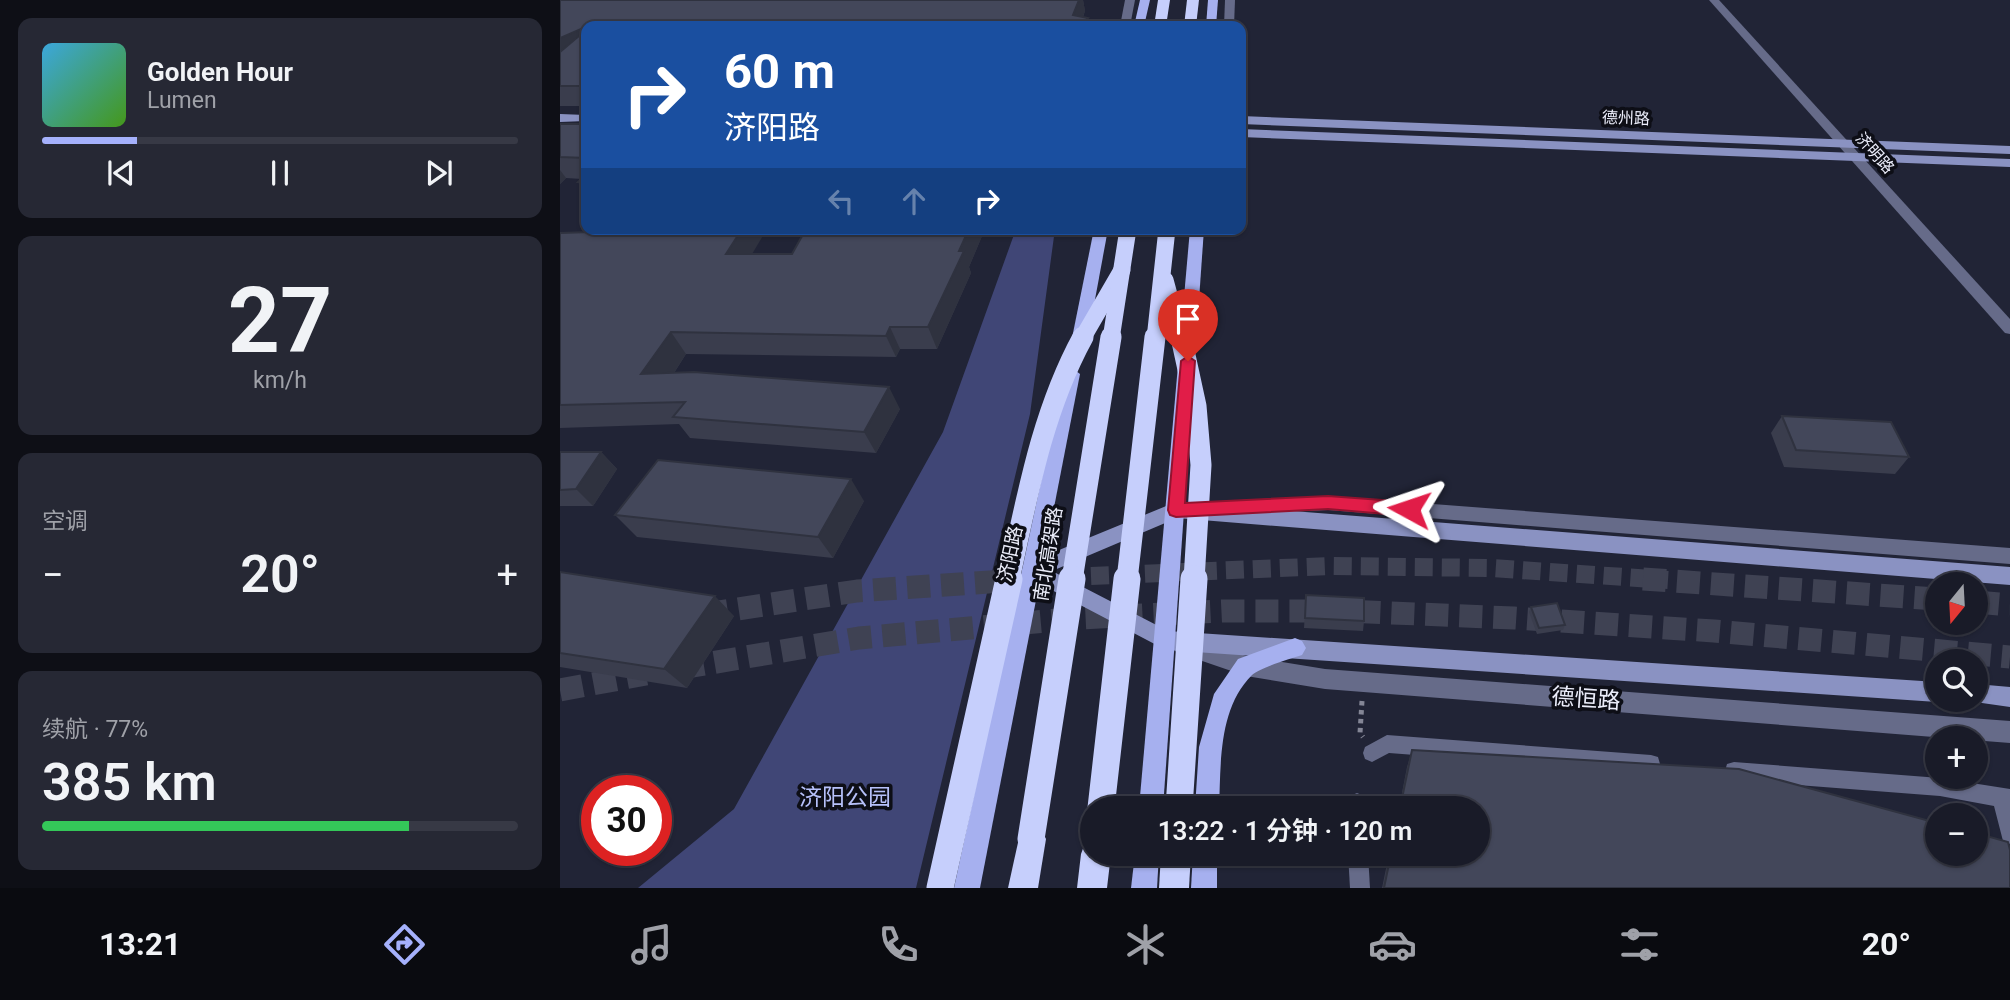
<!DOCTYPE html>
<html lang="zh">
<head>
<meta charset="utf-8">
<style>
  :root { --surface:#191b28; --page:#262834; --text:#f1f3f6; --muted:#9fa1a8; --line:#373945; --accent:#a5b1fc }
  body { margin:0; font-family:Roboto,"Noto Sans SC",sans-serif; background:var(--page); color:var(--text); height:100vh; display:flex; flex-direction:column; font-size:26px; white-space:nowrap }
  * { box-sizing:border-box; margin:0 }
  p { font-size:23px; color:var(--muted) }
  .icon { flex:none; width:38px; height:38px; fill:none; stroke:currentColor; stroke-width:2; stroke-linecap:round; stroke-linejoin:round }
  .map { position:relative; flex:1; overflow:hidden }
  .side { display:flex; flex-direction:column; gap:18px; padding:18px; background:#0e0f16; width:560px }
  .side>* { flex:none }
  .guide { position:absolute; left:21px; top:21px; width:665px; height:214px; border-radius:14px; box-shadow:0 2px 5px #0004,0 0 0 2px var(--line); background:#1a4fa0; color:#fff; overflow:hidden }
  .needle { width:46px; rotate:198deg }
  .tools { position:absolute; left:1365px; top:572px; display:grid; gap:14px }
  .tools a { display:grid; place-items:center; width:63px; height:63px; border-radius:50%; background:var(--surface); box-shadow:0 2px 5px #0004,0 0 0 2px var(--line); font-size:35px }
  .speed { position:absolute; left:21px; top:775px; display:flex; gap:14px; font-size:35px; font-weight:700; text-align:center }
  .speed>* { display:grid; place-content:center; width:91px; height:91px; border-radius:50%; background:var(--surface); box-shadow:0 2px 5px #0004,0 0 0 2px var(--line); line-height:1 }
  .speed .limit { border:10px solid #d22; background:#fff; color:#111 }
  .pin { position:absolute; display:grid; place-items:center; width:60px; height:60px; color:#fff; margin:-72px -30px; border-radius:50% 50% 50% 0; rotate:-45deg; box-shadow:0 0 7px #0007 }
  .pin .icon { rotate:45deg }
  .me { position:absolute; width:77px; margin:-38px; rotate:275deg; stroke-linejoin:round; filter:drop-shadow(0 0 5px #0008) }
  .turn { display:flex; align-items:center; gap:24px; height:147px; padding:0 28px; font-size:32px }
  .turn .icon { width:91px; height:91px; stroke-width:2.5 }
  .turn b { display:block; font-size:49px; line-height:60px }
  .lanes { display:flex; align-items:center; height:66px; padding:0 28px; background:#0003; justify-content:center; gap:35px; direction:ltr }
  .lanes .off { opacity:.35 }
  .big { font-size:52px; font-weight:600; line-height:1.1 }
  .side .tile { flex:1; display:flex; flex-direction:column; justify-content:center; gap:10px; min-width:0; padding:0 24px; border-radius:14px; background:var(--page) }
  .side .dial { align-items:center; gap:0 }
  .dial b { font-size:91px; line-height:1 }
  .song { display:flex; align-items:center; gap:21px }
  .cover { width:84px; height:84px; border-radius:10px; background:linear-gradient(135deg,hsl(200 70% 55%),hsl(100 70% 35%)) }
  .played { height:7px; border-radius:4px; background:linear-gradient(90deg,var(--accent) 20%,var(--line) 20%) }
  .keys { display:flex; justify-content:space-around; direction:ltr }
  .heat { display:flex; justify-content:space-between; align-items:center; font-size:38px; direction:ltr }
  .charge { height:10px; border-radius:5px; background:linear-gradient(90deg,#34c759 77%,var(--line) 0) }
  .trip { position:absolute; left:520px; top:796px; width:410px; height:70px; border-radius:35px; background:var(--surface); box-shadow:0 2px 5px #0004,0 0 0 2px var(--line); font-weight:600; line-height:70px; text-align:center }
  .tabs { display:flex; height:112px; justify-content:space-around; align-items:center; background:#0a0b10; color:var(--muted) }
  .tabs .icon { width:49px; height:49px }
  .tabs .selected { color:var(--accent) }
  .tabs b { font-size:32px; color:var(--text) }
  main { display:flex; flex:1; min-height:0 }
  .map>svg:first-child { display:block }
</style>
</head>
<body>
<main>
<section class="side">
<div class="tile">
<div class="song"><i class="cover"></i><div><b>Golden Hour</b><p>Lumen</p></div></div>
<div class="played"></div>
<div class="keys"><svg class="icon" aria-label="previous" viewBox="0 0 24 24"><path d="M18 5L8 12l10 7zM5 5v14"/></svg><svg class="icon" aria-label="pause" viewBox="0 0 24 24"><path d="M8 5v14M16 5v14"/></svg><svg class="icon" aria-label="next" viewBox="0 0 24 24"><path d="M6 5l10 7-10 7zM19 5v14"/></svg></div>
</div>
<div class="tile dial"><b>27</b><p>km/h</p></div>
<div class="tile"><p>空调</p>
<div class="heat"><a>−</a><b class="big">20°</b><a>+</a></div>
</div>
<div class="tile"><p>续航 · 77%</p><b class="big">385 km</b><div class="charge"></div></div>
</section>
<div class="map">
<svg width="1450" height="888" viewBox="0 0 1450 888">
  <rect width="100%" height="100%" fill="#212436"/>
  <polygon fill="#404676" points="456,229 495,229 470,414 356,888 78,888 174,809 383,432"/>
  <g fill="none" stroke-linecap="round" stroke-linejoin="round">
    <g stroke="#3f4253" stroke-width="18" stroke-dasharray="18 9" stroke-linecap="butt">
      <polyline points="504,577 771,566 931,568 1108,580"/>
      <polyline points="454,580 458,580"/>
    </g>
    <g stroke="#3f4253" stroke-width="23" stroke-dasharray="23 11" stroke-linecap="butt">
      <polyline points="1083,579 1377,599"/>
      <polyline points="1416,602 1450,605"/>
      <polyline points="145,614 297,591 458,580"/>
      <polyline points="121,668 299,638 520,618 662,611 785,611 954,618 1154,631 1450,657"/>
      <polyline points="0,690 86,674"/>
    </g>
    <polyline stroke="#848696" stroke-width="5" stroke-dasharray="4.5 4.5" stroke-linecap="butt" points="802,701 800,733 803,737"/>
    <g fill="#666b89" fill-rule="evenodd">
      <polygon points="827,735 1091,755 1098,757 1100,764 1098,771 1091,773 829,753 812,762 805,759 803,753 805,747"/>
      <polygon points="1174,762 1380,778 1450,789 1450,844 1443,841 1434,806 1380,796 1174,780 1167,778 1165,771 1167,764"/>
      <polygon points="797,793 804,796 806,808 788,808 790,796"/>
      <polygon points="788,854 808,854 810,888 790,888"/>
    </g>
    <g fill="#666b89" fill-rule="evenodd">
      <polygon points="565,0 575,0 570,26 560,26"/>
      <polygon points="665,0 675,0 674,26 664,26"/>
      <polygon points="1149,0 1159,0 1450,319 1450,334 1445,333"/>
      <polygon points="768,496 1450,548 1450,564 768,510 661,515 654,513 652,508 654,503 661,501"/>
      <polygon points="623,635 686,656 765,669 1450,721 1450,743 765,689 686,676 616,652 612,645 616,638"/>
    </g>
    <g fill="#8a92c2" fill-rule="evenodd">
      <polygon points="0,114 26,115 26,121 0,122"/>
      <polygon points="681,116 1450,146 1450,154 681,124"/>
      <polygon points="681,129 1450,159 1450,167 681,137"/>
      <polygon points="616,502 1450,567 1450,585 617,518 492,571 608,631 1377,682 1377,700 1383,700 1377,702 606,650 465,576 462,570 465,564"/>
      <polygon points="1416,684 1450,687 1450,707 1408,701 1416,700"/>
    </g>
    <g fill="#a6b0ef" fill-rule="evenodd">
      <polygon points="580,0 590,0 584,26 574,26"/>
      <polygon points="648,0 658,0 656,26 646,26"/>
      <polygon points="534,229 548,229 527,343 519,348 511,343"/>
      <polygon points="630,229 644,229 603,808 579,808"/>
      <polygon points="512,368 520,374 420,888 394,888 504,374"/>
      <path d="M735,638L742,641L746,648L742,655C730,659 701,667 692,675C658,709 661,764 659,808H635L639,747L654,694L678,659Z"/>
      <polygon points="575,854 599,854 597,888 571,888"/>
      <polygon points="633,854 657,854 657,888 631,888"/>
    </g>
    <g fill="#c6cffc" fill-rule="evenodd">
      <polygon points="598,0 610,0 606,26 594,26"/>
      <polygon points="627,0 639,0 636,26 624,26"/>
      <polygon points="471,824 481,829 486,839 478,888 448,888 461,829"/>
      <polygon points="532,841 532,854 551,854 547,888 517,888 521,854 525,843"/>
      <polygon points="601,854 631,854 629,888 599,888"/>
    </g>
    <g stroke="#c6cffc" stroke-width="17">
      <polyline points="605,280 621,339"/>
      <polyline points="522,339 562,270"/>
      <polyline points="551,339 568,229"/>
      <polyline points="595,339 607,229"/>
    </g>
    <g stroke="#c6cffc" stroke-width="21">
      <polyline points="621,337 636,406 641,465 634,580"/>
      <path d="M449,580C467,497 482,412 523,337"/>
      <polyline points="512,580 551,337"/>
      <polyline points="567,580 595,337"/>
    </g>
    <g stroke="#c6cffc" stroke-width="27">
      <polyline points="541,808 567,579"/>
      <polyline points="619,808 634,579"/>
      <polyline points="471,839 512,579"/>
      <polyline points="380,888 449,579"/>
    </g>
  </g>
  <g fill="#3a3d4d">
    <polygon points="0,0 523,0 525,11 523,17 528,18 530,26 26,26 26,106 0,106"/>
    <polygon points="0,124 26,124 26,194 18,182 22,179 6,178 0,184"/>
    <polygon points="246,229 425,229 409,267 411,273 377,349 340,349 336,357 126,354 114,373 340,409 316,453 130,438 119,424 0,428 0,233 192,254 232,254"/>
    <polygon points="1222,416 1349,457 1335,474 1224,467 1211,433"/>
    <polygon points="0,452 41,452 57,469 33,506 0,506"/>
    <polygon points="304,501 273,558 77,537 55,515"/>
    <polygon points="0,572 174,616 127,688 0,667"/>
    <polygon points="746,595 804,621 803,631 744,628"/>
    <polygon points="971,607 1005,625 1003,630 977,634 969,612"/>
    <polygon points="852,750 1450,888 822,888 829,854 917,854 917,808 839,808 847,767"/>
  </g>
  <g fill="#2f323f">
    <polygon points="519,0 523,0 525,11 519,26 513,15"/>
    <polygon points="528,18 530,26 521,26 521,25"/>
    <polygon points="26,27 26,51 0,63 0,38"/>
    <polygon points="0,170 6,178 0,184"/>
    <polygon points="182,229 207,229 179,276 166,254"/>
    <polygon points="409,229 425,229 409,267 411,273 377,349 368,327"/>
    <polygon points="330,327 340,349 336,357 326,336"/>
    <polygon points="111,332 126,354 99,396 81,374"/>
    <polygon points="329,387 340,409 316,453 304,432"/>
    <polygon points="41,452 57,469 33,506 16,489"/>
    <polygon points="291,479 304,501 273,558 258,537"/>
    <polygon points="155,596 174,616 127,688 104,669"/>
  </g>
  <g fill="#43475a" stroke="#2f323f" stroke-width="2">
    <polygon points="0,0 519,0 513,15 528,18 521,25 524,26 31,26 35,23 0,38"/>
    <polygon points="26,30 26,86 0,86 0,52"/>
    <polygon points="0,124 26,124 26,158 0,157"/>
    <polygon points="26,175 26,183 18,182"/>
    <polygon points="62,229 182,229 166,254 232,254 246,229 409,229 399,251 404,251 368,327 330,327 326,336 111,332 81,374 134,372 329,387 304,432 113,417 125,402 0,405 0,233 61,231"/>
    <polygon points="1222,416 1331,422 1349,457 1236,450"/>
    <polygon points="0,452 41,452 16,489 0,490"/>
    <polygon points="98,460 291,479 258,537 55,515"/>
    <polygon points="0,572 155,596 104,669 0,653"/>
    <polygon points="746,595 804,598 804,621 745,618"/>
    <polygon points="997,603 1005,625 979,628 971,607"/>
    <polygon points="852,750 1179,769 1377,823 1377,854 1416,854 1416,833 1448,842 1450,850 1450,888 824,888 831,854 917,854 917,808 840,808"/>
  </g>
  <polygon fill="#e11d48" stroke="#92132f" stroke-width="2" points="628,356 635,361 625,503 768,496 849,502 855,504 858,509 855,514 849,516 768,509 616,517 610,515 608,510 621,361"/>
  <g text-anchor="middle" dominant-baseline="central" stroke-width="7" stroke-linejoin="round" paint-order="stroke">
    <g font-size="16" fill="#ebedfa" stroke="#0d0e16">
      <text transform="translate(1066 118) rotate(2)">德州路</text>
      <text transform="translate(1315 153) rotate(48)">济明路</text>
    </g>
    <g font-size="19" fill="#ebedfa" stroke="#0d0e16">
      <text transform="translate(450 554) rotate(-78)">济阳路</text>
      <text transform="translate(488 554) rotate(-81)">南北高架路</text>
    </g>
    <g font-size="23" fill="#ebedfa" stroke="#0d0e16">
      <text transform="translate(1026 699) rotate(4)">德恒路</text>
    </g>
    <g font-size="23" fill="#b7c1fa" stroke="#0d0e16">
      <text x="285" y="797">济阳公园</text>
    </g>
  </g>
</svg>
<div class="tools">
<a><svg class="needle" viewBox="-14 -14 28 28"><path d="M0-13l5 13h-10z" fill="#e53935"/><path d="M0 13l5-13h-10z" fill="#9fa1a8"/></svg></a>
<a><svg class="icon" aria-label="search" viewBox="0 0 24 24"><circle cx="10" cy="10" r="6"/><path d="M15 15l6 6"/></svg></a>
<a>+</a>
<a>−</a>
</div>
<div class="speed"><div class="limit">30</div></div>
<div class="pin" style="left:628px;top:361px;background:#d93025"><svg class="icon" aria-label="arrive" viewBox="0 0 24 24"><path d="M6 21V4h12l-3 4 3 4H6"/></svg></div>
<svg class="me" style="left:849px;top:509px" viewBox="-20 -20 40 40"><path d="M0-17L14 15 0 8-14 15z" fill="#e11d48" stroke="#fff" stroke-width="4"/></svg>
<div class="trip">13:22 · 1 分钟 · 120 m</div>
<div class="guide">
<div class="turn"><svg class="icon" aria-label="right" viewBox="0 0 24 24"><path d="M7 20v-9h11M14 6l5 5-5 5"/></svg><div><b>60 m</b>济阳路</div></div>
<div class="lanes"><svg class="icon off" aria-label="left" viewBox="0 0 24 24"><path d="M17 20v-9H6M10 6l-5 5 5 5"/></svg><svg class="icon off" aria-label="ahead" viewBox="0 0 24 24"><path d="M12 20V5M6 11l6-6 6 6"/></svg><svg class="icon" aria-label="right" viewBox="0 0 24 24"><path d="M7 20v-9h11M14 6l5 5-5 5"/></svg></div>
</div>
</div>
</main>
<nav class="tabs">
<b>13:21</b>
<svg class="icon selected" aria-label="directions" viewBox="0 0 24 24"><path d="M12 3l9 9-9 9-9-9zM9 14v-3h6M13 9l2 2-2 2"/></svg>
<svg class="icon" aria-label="music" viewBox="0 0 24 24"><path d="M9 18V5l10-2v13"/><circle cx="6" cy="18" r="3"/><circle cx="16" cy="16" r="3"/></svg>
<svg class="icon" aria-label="phone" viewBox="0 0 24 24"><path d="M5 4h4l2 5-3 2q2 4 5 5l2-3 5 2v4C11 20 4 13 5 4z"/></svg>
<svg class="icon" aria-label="climate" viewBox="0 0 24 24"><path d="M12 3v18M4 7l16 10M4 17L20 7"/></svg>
<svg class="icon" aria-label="car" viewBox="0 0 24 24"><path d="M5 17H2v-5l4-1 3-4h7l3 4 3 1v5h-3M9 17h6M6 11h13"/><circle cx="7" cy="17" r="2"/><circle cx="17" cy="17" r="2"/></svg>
<svg class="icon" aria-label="filters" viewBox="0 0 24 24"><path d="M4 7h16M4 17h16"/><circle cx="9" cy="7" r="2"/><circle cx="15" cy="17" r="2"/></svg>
<b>20°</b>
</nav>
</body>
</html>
